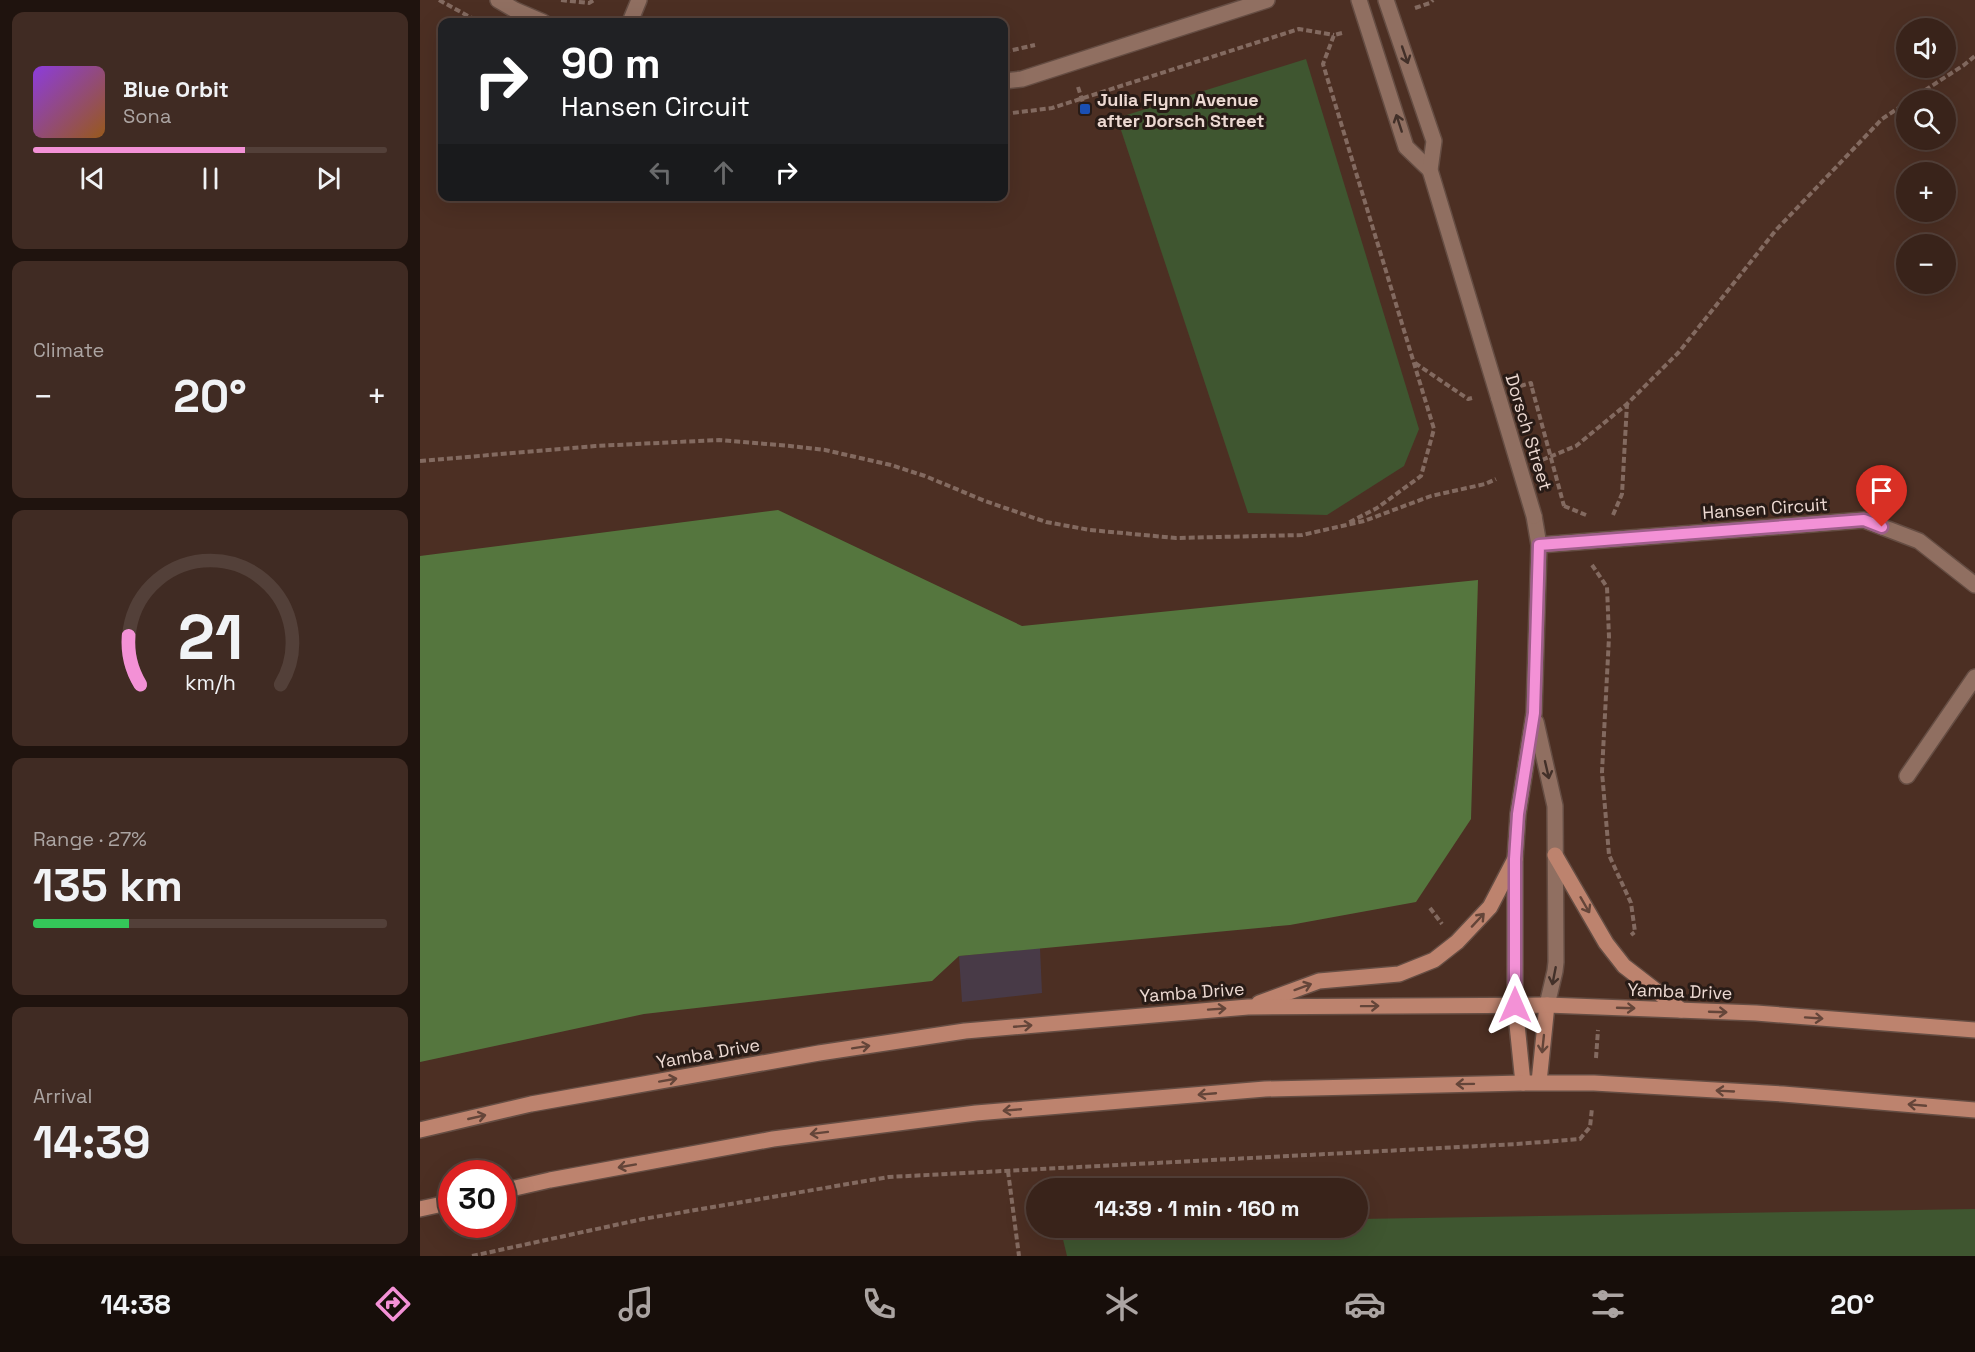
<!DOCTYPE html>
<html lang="en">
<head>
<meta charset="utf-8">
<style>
  :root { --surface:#39231a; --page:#402b23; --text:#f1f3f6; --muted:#aba4a2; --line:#534039; --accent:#f391d6 }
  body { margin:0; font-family:"Space Grotesk",sans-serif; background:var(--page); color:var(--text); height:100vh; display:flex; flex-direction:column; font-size:22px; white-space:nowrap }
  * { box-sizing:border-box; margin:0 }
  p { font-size:20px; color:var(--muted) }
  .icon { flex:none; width:33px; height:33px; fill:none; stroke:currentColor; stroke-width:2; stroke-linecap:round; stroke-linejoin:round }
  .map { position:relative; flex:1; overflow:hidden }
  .details { display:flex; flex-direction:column; gap:12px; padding:12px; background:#1f130e; width:420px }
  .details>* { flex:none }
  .top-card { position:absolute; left:18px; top:18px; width:570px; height:183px; border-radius:12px; box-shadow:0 6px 24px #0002,0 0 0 2px var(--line); background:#202124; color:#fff; overflow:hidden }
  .controls { position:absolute; left:1476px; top:18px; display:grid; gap:12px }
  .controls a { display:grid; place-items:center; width:60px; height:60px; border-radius:50%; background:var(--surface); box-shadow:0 6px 24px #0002,0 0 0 2px var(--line); font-size:30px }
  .speed { position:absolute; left:18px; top:1160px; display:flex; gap:12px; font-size:30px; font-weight:700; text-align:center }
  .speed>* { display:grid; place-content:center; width:78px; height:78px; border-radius:50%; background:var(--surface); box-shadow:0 6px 24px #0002,0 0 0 2px var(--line); line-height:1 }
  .speed .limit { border:9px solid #d22; background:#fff; color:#111 }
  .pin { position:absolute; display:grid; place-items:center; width:51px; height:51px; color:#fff; margin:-62px -26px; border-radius:50% 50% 50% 0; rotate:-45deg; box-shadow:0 0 6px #0007 }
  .pin .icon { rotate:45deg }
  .me { position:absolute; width:66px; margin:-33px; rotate:0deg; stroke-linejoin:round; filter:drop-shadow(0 0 4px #0008) }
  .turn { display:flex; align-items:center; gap:21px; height:126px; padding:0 24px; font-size:27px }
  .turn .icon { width:78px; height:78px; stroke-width:2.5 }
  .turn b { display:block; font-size:42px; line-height:51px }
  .lanes { display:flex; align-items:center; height:57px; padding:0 24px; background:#0003; justify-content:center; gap:30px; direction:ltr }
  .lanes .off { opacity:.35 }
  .big { font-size:45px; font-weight:700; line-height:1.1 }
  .details .widget { flex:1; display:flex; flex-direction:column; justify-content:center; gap:9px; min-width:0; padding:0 21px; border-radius:12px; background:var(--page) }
  .details .dial { align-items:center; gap:0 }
  .dial svg { height:156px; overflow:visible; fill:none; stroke:var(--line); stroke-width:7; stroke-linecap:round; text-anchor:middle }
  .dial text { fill:var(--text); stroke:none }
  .song { display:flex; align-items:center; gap:18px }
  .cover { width:72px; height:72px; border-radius:9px; background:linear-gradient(135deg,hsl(270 70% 55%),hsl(30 70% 35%)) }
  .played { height:6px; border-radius:3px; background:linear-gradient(90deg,var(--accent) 60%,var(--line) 60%) }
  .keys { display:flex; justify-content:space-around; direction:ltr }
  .heat { display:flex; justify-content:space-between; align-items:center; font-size:33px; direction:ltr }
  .charge { height:9px; border-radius:4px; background:linear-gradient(90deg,#34c759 27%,var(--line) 0) }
  .trip { position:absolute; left:606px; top:1178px; width:342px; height:60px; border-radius:30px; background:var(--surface); box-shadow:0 6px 24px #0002,0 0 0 2px var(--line); font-weight:700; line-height:60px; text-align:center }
  .tab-bar { display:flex; height:96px; justify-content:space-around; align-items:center; background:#170e0a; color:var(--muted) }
  .tab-bar .icon { width:42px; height:42px }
  .tab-bar .current { color:var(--accent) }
  .tab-bar b { font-size:27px; color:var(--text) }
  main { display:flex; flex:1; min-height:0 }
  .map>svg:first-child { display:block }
</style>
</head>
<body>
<main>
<section class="details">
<div class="widget">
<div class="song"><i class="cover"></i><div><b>Blue Orbit</b><p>Sona</p></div></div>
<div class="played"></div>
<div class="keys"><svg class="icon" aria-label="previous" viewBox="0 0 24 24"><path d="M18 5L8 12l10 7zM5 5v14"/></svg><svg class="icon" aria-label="pause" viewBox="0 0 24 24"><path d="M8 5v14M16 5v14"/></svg><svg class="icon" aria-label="next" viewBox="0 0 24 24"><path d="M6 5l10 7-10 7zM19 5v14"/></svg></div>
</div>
<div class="widget"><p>Climate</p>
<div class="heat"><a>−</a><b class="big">20°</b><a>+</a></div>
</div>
<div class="widget dial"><svg viewBox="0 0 100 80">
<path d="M14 69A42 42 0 1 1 86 69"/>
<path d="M14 69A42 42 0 0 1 8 44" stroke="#f391d6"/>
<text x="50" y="56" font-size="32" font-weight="700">21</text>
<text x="50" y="72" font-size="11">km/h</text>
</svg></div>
<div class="widget"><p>Range · 27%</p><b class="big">135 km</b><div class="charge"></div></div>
<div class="widget"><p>Arrival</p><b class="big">14:39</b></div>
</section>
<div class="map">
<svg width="1555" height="1256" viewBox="0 0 1555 1256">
  <rect width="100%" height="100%" fill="#4c2f23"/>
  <polygon fill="#483a47" points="620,948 622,993 542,1002 539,956"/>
  <g fill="#3f5630">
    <polygon points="886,59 999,429 984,466 907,515 828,513 697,118"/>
    <polygon points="1555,1209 1555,1256 647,1256 640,1227 938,1227 938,1219"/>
  </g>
  <polygon fill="#55763e" points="358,510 602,626 1058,580 1051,819 996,902 870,925 539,956 512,981 224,1014 0,1062 0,556"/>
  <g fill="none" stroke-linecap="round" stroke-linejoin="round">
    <defs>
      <g id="minor">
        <polyline points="939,0 986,147 1010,170"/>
        <polyline points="966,0 1014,141 1010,170 1079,399"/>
        <polyline points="210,22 219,0"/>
        <polyline points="1119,545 1444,520 1499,541 1555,585"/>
        <polyline points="1116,722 1135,806 1136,962 1135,971 1127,1005"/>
        <polyline points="1487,776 1555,677"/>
        <polyline points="1095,1005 1095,859 1098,814 1114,713 1119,545 1114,516"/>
      </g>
      <g id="tertiary">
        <polyline points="78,0 95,10 123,22"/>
        <polyline points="584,81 602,79 847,0"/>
      </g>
      <g id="primary">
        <polyline points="1135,855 1186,943 1204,966 1261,1010"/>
        <polyline points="839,1003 899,981 979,974 1014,960 1037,942 1070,907 1095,859"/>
        <polyline points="1095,1005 1103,1083"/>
        <polyline points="1119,1082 1127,1005"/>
        <polyline points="0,1130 111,1104 399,1053 545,1031 828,1007 1127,1005 1336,1013 1555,1030"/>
        <polyline points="82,1191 130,1180 353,1139 556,1113 845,1089 1103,1083 1174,1083 1363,1094 1555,1110"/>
        <polyline points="0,1209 32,1202"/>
      </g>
    </defs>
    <use href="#minor" stroke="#654d43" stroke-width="18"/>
    <use href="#tertiary" stroke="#654d43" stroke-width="18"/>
    <use href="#primary" stroke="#654d43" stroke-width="18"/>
    <g stroke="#836a60" stroke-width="4" stroke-dasharray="6 3" stroke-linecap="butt">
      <polyline points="19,0 59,22"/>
      <polyline points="141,0 169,3 174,0"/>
      <polyline points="995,8 1010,3 1013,0"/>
      <polyline points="922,33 914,35 903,64 1014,429 1001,476 957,508 928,523"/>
      <polyline points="584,52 615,45"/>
      <polyline points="658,87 665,109"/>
      <polyline points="1490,100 1544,65 1555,56"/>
      <polyline points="584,114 632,108 879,29 914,35"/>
      <polyline points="995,363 1048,399 1052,398"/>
      <polyline points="1100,386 1111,383 1112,388"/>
      <polyline points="1122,460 1156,446 1207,404 1259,352 1356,230 1462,119 1486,103"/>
      <polyline points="0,461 175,446 299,440 370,446 405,450 471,465 505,476 565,501 626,522 670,530 756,538 882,535 944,521 1011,496 1065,484 1076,479"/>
      <polyline points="1144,506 1166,515"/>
      <polyline points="1193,515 1202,494 1207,404"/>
      <polyline points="1172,565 1187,587 1189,637 1182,772 1189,855 1211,903 1215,932 1211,935"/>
      <polyline points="1010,908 1022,924"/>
      <polyline points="1176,1058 1178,1030"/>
      <polyline points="588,1171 599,1256"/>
      <polyline points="52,1256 223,1219 469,1177 1097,1144 1160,1139 1170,1127 1172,1108"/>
    </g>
    <use href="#minor" stroke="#906f61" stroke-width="15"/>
    <use href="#tertiary" stroke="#906f61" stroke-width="15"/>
    <use href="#primary" stroke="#bd836e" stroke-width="15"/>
    <defs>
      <polyline id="minor-bridge" points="1079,399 1114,516"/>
    </defs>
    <use href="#minor-bridge" stroke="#654d43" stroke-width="18" stroke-linecap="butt"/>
    <polyline stroke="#836a60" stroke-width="4" stroke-dasharray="6 3" stroke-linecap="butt" points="1112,388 1144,506"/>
    <use href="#minor-bridge" stroke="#906f61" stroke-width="15"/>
  </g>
  <defs><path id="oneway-shaft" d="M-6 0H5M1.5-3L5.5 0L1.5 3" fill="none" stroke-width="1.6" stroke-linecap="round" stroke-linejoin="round" transform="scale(1.5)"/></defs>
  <g stroke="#423029">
    <use href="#oneway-shaft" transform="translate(985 55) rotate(71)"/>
    <use href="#oneway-shaft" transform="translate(979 123) rotate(-108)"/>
    <use href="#oneway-shaft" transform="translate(1127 770) rotate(77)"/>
    <use href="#oneway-shaft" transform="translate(1134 976) rotate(101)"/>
  </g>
  <g stroke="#644539">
    <use href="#oneway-shaft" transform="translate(1165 905) rotate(60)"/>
    <use href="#oneway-shaft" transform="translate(1058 920) rotate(-47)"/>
    <use href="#oneway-shaft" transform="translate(883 987) rotate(-20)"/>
    <use href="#oneway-shaft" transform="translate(950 1006) rotate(-1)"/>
    <use href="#oneway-shaft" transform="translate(1206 1008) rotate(2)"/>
    <use href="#oneway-shaft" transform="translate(797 1009) rotate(-4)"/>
    <use href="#oneway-shaft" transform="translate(1298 1012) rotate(2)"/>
    <use href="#oneway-shaft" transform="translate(1394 1018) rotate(4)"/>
    <use href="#oneway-shaft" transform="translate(603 1026) rotate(-5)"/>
    <use href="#oneway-shaft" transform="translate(1123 1044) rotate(96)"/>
    <use href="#oneway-shaft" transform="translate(441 1047) rotate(-9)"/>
    <use href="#oneway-shaft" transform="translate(248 1080) rotate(-10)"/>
    <use href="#oneway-shaft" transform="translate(1045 1084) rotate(179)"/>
    <use href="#oneway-shaft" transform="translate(1305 1091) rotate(-177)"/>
    <use href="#oneway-shaft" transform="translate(787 1094) rotate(175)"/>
    <use href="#oneway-shaft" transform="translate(1497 1105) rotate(-175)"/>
    <use href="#oneway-shaft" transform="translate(592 1110) rotate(175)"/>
    <use href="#oneway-shaft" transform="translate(57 1117) rotate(-13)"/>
    <use href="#oneway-shaft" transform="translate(399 1133) rotate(173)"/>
    <use href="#oneway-shaft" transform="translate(207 1166) rotate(170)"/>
  </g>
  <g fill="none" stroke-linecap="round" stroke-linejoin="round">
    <defs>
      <polyline id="route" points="1095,1005 1095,859 1098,814 1114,713 1119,545 1444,520 1462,527"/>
    </defs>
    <use href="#route" stroke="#9e5e8b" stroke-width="15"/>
    <use href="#route" stroke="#f391d6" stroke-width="10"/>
  </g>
  <rect fill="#1a4fb4" stroke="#281b16" stroke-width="2" x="659" y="103" width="12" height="12" rx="3"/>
  <g text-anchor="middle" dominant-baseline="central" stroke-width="6" stroke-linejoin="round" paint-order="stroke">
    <g font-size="18" font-weight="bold" fill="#ecd9d2" stroke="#281b16" text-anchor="start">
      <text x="677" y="99">Julia Flynn Avenue<tspan x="677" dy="21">after Dorsch Street</tspan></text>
    </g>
    <g font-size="18" fill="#ecd9d2" stroke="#281b16">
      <text transform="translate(1109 432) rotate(73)">Dorsch Street</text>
      <text transform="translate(1345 508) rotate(-4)">Hansen Circuit</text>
      <text transform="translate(1260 991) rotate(2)">Yamba Drive</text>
      <text transform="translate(772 992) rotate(-4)">Yamba Drive</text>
      <text transform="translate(288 1053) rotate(-10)">Yamba Drive</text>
    </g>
  </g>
</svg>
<div class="controls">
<a><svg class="icon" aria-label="sound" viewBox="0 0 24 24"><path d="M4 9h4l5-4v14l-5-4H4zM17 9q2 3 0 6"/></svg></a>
<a><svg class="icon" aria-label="search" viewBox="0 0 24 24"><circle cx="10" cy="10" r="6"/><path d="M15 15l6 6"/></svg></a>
<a>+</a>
<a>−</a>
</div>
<div class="speed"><div class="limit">30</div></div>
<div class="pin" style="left:1462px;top:527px;background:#d93025"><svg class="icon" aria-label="arrive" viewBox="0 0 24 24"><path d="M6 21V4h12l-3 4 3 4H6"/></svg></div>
<svg class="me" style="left:1095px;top:1005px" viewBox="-20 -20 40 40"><path d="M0-17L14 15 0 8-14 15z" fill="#f391d6" stroke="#fff" stroke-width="4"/></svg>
<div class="trip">14:39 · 1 min · 160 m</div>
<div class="top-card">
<div class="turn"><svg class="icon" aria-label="right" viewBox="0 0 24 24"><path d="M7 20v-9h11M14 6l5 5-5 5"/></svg><div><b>90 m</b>Hansen Circuit</div></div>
<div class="lanes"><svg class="icon off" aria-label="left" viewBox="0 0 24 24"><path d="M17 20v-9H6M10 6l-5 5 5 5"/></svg><svg class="icon off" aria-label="ahead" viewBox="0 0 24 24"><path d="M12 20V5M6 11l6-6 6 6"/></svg><svg class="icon" aria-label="right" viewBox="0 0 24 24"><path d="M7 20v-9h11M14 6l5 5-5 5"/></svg></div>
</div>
</div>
</main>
<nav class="tab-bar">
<b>14:38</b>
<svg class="icon current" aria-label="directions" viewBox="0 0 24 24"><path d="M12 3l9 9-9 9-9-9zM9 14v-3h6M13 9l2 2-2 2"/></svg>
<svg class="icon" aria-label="music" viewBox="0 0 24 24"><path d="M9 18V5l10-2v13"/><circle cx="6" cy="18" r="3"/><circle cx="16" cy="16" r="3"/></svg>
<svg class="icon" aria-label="phone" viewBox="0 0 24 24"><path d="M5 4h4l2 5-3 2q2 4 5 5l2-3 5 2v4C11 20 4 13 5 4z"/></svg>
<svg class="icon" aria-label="climate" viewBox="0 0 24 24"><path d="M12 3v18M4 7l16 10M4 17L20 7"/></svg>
<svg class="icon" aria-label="car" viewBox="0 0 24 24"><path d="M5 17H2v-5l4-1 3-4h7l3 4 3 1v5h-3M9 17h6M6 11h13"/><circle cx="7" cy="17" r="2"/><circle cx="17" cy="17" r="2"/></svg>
<svg class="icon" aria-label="filters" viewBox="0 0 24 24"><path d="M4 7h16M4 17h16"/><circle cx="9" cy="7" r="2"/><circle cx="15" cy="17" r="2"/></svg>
<b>20°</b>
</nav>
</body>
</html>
